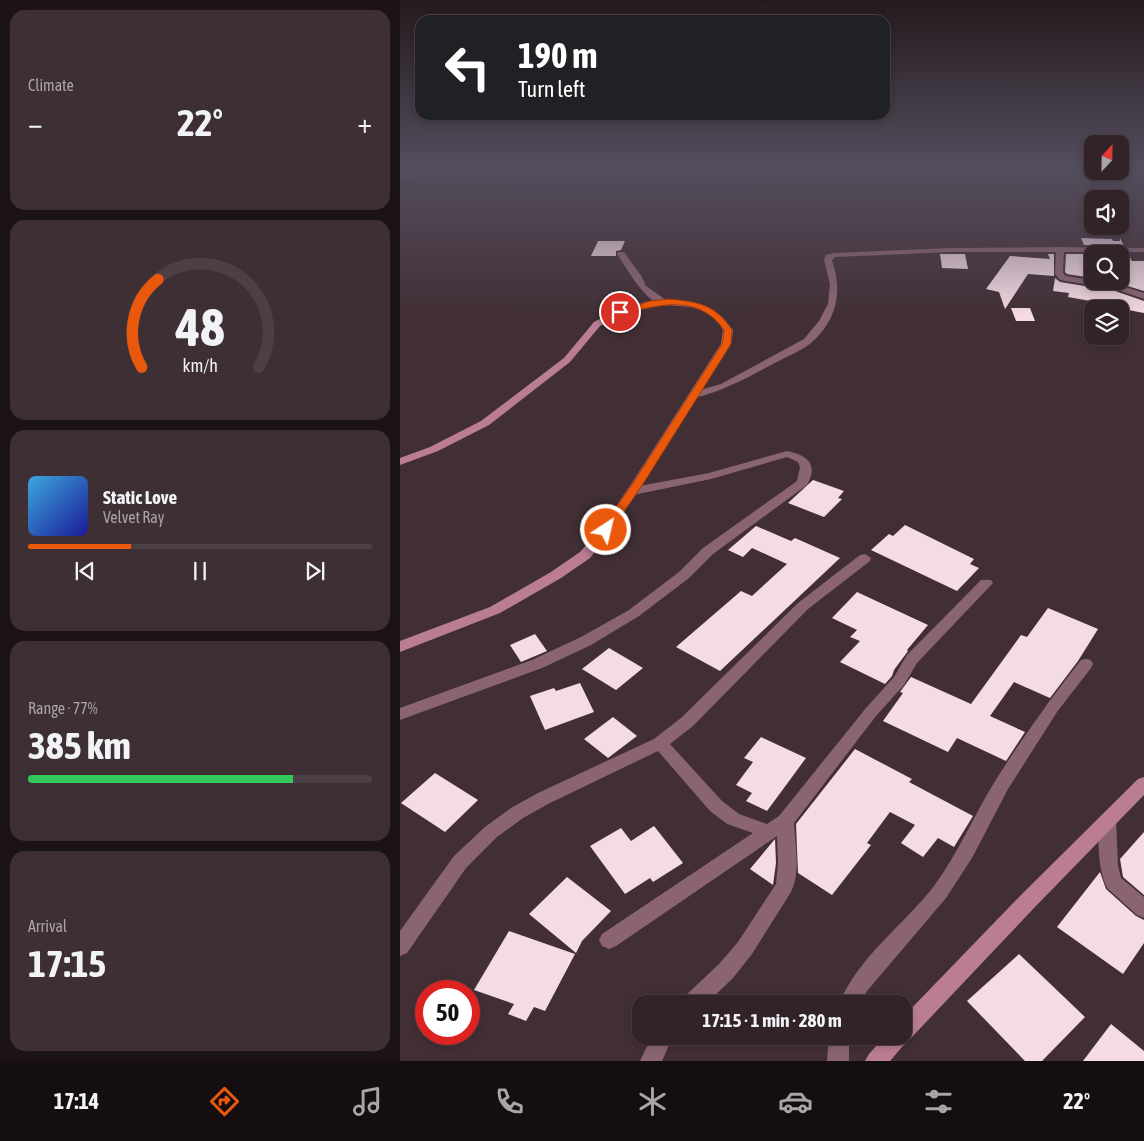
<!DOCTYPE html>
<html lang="en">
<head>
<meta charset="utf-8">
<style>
  :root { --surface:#322328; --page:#3d2f34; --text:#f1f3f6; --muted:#a8a4a8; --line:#4d4045; --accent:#ea580c }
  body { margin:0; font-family:"Asap Condensed",sans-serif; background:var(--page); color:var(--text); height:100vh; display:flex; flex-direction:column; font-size:19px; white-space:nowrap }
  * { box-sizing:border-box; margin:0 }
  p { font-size:16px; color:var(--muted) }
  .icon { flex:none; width:28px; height:28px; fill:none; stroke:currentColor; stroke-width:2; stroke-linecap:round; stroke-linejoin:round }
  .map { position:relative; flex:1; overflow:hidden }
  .details { display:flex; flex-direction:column; gap:10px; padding:10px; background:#1c1316; width:400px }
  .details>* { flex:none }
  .top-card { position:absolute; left:15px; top:15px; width:475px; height:105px; border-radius:15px; box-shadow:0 2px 8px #0003,0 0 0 1px var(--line); background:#202124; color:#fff; overflow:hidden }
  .needle { width:32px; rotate:22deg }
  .tools { position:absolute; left:684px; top:135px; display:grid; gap:10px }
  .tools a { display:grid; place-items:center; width:45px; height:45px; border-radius:10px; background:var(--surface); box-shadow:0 2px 8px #0003,0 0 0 1px var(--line); font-size:25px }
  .speed { position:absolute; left:15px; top:980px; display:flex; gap:10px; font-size:25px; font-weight:700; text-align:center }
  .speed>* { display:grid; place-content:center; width:65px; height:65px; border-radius:50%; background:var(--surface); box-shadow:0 2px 8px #0003,0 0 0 1px var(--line); line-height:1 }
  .speed .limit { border:8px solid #d22; background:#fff; color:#111 }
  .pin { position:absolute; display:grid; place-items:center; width:42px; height:42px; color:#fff; margin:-21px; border:2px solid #fff; border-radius:50%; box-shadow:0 1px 5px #0007 }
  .me { position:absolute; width:55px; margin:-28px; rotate:35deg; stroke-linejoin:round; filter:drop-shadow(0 0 4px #0008) }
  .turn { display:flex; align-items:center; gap:18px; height:105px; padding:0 20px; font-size:22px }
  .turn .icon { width:65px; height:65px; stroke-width:2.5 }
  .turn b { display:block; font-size:35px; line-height:42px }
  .big { font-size:38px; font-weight:700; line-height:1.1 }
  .details .card { flex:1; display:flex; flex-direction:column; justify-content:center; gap:8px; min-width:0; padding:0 18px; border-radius:15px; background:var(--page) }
  .details .dial { align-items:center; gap:0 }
  .dial svg { height:130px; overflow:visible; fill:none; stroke:var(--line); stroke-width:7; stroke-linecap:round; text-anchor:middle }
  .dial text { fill:var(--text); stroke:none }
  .song { display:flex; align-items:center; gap:15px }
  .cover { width:60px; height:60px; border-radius:8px; background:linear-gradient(135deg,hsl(200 70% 55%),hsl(240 70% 35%)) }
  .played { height:5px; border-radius:2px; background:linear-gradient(90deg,var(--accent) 30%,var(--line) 30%) }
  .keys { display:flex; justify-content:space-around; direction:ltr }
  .heat { display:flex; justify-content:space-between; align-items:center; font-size:28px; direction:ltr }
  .charge { height:8px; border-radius:4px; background:linear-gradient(90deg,#34c759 77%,var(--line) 0) }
  .trip { position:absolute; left:232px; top:995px; width:280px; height:50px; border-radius:15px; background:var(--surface); box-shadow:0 2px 8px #0003,0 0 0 1px var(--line); font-weight:700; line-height:50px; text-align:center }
  .menu { display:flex; height:80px; justify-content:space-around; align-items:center; background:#140e10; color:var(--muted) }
  .menu .icon { width:35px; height:35px }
  .menu .current { color:var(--accent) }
  .menu b { font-size:22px; color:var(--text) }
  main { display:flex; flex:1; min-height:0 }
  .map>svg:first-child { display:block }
</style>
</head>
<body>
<main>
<section class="details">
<div class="card"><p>Climate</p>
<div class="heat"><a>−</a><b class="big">22°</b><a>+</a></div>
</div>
<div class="card dial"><svg viewBox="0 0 100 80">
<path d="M14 69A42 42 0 1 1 86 69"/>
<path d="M14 69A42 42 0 0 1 24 15" stroke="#ea580c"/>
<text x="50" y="56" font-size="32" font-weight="700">48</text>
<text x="50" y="72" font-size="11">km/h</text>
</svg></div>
<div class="card">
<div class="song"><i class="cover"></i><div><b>Static Love</b><p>Velvet Ray</p></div></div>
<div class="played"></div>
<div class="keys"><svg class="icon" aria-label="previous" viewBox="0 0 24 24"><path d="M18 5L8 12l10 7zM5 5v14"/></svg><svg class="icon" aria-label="pause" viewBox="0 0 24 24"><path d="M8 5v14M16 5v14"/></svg><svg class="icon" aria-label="next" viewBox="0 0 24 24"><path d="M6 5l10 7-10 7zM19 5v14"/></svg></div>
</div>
<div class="card"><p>Range · 77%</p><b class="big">385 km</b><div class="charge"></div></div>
<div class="card"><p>Arrival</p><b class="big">17:15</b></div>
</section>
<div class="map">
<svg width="744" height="1061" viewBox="0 0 744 1061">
  <rect width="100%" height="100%" fill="#422f36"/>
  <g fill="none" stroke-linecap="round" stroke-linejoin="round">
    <polyline stroke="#a85276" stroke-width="3" points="0,176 36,174 50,168"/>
  </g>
  <g fill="#f5dbe4">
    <polygon points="681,238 712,239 713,241 720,241 720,238 724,246 684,245"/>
    <polygon points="198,241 225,241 221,250 216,251 216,256 191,256"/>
    <polygon points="540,254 565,254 568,269 542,268"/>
    <polygon points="648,254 654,254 654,276 628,274 605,309 599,292 586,289 610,256 650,259"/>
    <polygon points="666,254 692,254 692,278 667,274 665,272"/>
    <polygon points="720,254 728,254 732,261 744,261 744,291 711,281 720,281"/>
    <polygon points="655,278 660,282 715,291 744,301 744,313 723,309 724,307 668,297 669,293 653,291"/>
    <polygon points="611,308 630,308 635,321 616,321"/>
    <polygon points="413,480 444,491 438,498 442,499 424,517 388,503"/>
    <polygon points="505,525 574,559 570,564 579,568 557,591 471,550 489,534 493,536"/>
    <polygon points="356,526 391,541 395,538 440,558 320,671 276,647 341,591 352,596 387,564 352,548 343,557 328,550"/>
    <polygon points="457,592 528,625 507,650 508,651 494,670 492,676 485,684 440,662 460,641 450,637 457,630 432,618"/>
    <polygon points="648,608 698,629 678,661 650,698 614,682 590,716 625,732 606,761 557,738 548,752 483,721 503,693 500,692 511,677 571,704 621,635 627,637"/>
    <polygon points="135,634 147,651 121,662 110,645"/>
    <polygon points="209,648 243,668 216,690 182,669"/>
    <polygon points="180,683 194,712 145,730 130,696 154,688 156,691"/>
    <polygon points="213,717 237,736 208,758 184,739"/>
    <polygon points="361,737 406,758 367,811 346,801 352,793 336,785 353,762 344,758"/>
    <polygon points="455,749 512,779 509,782 573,816 554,847 538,838 523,857 501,843 515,825 490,812 467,843 471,845 432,895 398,873 396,824"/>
    <polygon points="35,773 78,800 45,832 1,803"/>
    <polygon points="254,826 283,863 253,882 250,878 225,894 190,846 221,828 231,841"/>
    <polygon points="744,832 744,895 723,877 720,859"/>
    <polygon points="375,839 376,863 373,885 350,869"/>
    <polygon points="700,872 706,889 736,916 744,920 744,943 723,974 657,927"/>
    <polygon points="167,877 211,911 182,941 176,953 129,914"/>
    <polygon points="109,931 175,954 145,1011 134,1007 126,1021 108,1014 114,1004 74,990"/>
    <polygon points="619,954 685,1017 642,1061 625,1061 567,1001"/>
    <polygon points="711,1024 744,1051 744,1061 683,1061"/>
  </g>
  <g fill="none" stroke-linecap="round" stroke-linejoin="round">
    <g fill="#8b6472" fill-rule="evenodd">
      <path d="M660,247L744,248V252H664L663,273L666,276L716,284L744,293V299L715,289L660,280L655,274L656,252H550L435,257L432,260C443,292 437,320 411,343C400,352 383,358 371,365C345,379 323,391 294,398L289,395L290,393L321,384L404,339L419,321L428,304L430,284L424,260L426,255L434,253L550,248Z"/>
      <path d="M218,252H224L242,277L246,286L266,300V304C247,307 227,268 217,254Z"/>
      <path d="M387,451C407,455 419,464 407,485L313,554L289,578L239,616L191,645L142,668L0,720V708L132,660L181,637L229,610L279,572L303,548L397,481L400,467L398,462L387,457L311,479L233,495L229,494L227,491L229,488L309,473Z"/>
      <path d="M465,554L471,558L470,561L408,609L293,726L270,744L322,801L339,814L367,824L379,816L466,708L494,677L507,655L581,580H591L593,583L517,663L504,685L476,716L394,823C395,844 401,872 391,892L352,954L333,978L306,1004H281L284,997L319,964L338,942L376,884L378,863L377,836L216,946L209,949L202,946L199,940L202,934L353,833L327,824L310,811L258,751L150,803L123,818L97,837L66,868L7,953L0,956V931L54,856L85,827L111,808L138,793L254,739L281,718L398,603L460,555Z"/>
      <path d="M686,659L691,660L693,664L691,668L657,712L608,789L572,858L546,898L467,991L460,1004H439C458,957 504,925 534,886C559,852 575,813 597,778C623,737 651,698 681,660Z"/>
      <path d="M707,814L713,816L716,821L718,865L721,878L744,897V918L737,915L707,888C697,867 699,843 698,821L701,816Z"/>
      <polygon points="252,1036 273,1036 262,1061 240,1061"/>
      <polygon points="429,1036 449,1036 449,1061 427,1061"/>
    </g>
    <g fill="#ba7d94" fill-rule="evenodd">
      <path d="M269,299C300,302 314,304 333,330L331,344L210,533L190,558L161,578L100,613L0,652V641L90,607L151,572L180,552L202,527L232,483L321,344L323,330L316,319L305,311L291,307L269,305L250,307L223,314L200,326L170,362L89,425L38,451L0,465V458L30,447L81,421L164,358L194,322L217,310L249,301Z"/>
      <polygon points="744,777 744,795 635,907 511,1038 508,1040 490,1061 465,1061 469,1054 485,1036 504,1036 504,1016 621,895 738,779"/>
    </g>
  </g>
  <linearGradient id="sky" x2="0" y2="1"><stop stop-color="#241a1e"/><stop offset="0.53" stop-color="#544d5d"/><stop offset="1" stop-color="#544d5d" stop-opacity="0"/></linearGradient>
  <rect width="744" height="316" fill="url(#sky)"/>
  <path fill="#ea580c" stroke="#983908" d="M269,299C298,302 315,304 332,330L331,344L243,484L210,532H202L200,530L233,483L322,344L324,330C298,293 257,305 220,315L216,312L250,301Z"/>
</svg>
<div class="tools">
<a><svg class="needle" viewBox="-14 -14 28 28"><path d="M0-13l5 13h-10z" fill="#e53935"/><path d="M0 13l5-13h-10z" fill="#a8a4a8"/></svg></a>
<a><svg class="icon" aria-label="sound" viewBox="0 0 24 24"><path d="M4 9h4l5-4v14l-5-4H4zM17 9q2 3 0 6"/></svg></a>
<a><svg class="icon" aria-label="search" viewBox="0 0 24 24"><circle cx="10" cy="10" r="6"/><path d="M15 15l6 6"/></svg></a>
<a><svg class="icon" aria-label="layers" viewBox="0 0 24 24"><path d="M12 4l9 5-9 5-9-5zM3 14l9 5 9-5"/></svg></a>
</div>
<div class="speed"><div class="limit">50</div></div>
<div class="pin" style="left:220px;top:312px;background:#d93025"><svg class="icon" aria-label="arrive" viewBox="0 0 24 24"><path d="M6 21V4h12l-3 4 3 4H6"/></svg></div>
<svg class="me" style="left:206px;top:530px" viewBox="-20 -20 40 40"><circle r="17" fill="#ea580c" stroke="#fff" stroke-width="3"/><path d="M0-11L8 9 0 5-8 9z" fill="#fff"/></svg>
<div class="trip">17:15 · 1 min · 280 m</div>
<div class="top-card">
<div class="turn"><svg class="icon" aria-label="left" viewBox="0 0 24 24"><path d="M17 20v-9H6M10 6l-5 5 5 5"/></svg><div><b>190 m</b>Turn left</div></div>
</div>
</div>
</main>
<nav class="menu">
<b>17:14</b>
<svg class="icon current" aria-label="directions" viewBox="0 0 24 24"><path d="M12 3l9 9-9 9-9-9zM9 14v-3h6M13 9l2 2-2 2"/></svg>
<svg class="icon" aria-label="music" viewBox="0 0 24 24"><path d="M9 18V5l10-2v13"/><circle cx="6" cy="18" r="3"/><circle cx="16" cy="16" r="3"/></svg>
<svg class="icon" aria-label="phone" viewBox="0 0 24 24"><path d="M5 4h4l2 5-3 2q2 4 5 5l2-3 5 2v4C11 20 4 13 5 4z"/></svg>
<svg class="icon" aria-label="climate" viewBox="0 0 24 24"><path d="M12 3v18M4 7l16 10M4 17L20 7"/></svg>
<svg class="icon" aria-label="car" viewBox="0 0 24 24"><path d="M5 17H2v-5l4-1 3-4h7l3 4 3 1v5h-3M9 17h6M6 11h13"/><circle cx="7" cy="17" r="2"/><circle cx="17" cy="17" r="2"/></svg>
<svg class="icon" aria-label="filters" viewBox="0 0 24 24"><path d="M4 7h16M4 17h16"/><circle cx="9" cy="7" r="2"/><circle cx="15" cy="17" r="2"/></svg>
<b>22°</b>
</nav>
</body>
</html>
